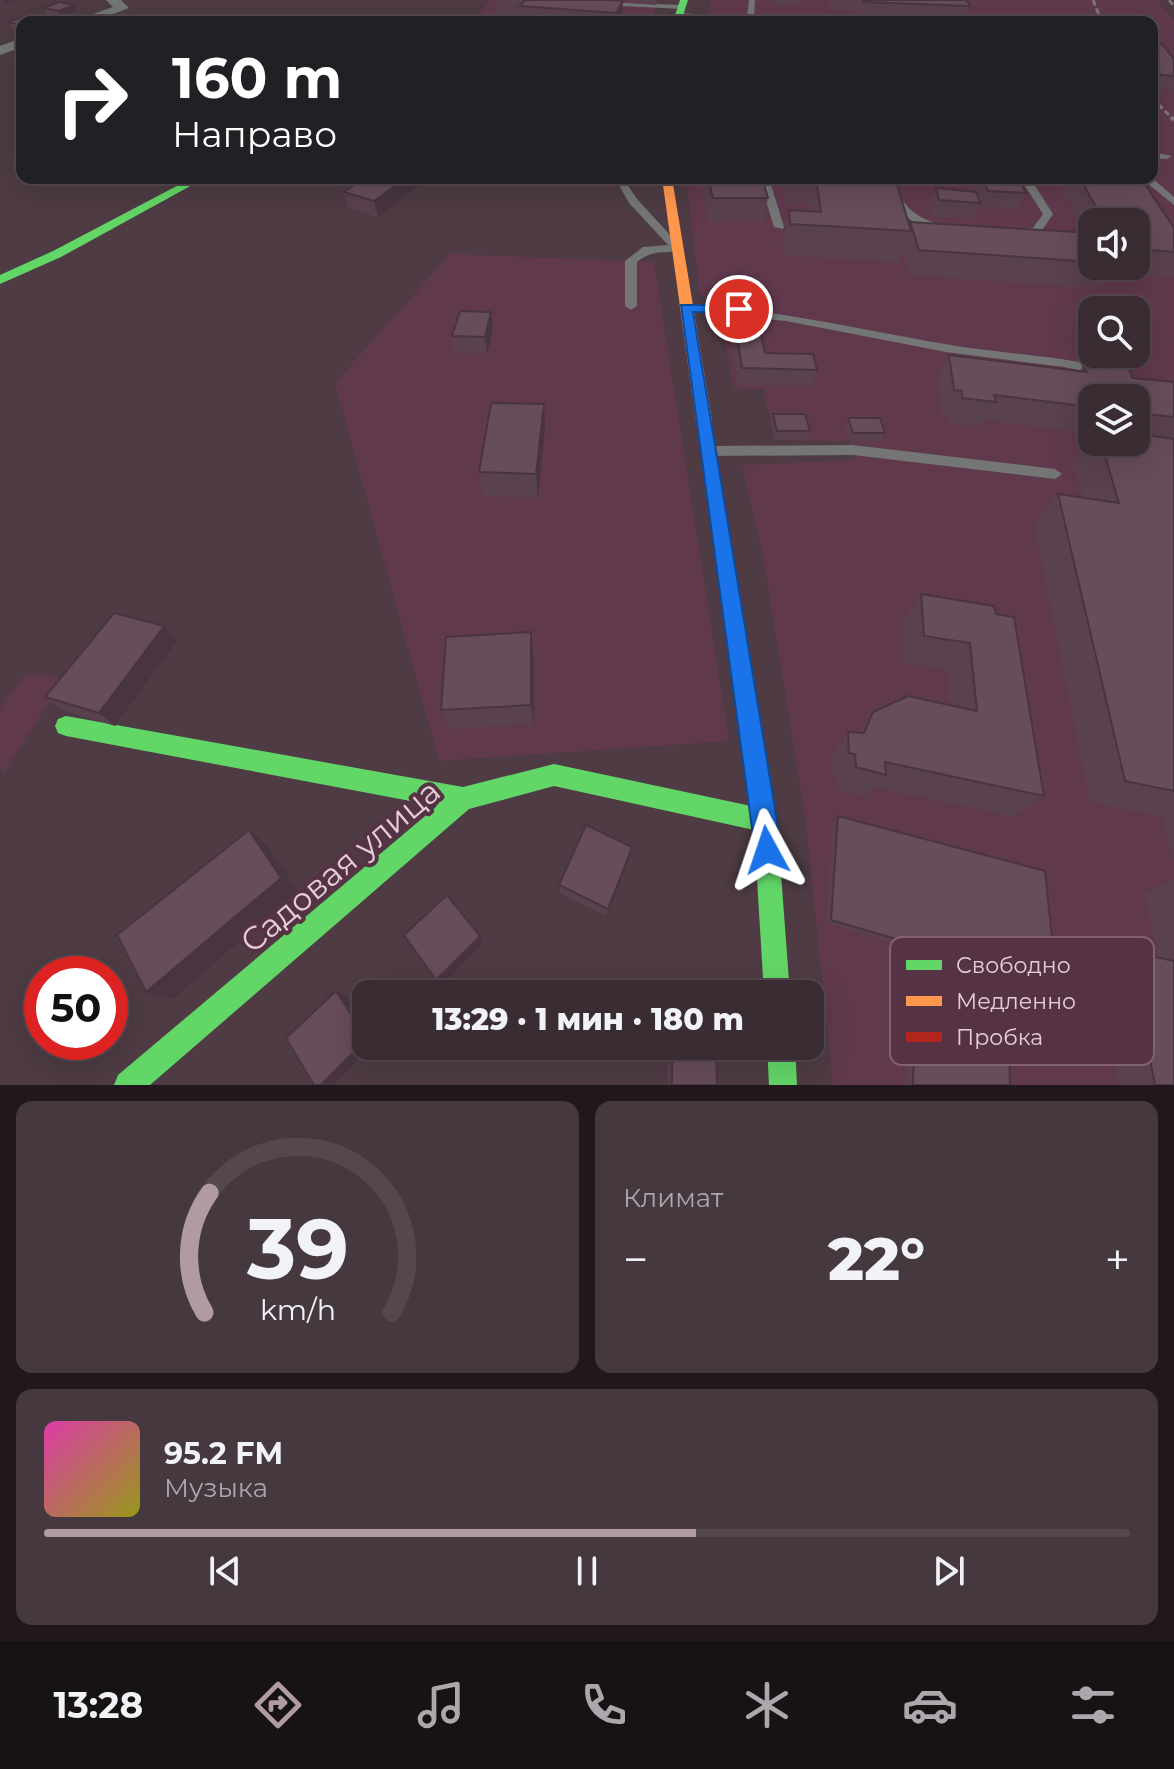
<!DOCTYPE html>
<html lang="ru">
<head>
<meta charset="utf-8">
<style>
  :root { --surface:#3a2c33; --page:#45383f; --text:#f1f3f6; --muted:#aba7ac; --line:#54484e; --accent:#b09ba4 }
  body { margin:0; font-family:Montserrat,sans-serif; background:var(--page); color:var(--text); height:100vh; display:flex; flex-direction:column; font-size:30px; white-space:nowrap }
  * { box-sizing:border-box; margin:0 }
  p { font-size:26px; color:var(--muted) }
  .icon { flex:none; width:44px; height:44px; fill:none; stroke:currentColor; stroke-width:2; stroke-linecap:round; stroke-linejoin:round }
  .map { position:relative; height:1085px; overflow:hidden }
  .panel { display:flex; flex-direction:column; gap:16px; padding:16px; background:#20181c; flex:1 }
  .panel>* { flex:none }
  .top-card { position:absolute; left:16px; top:16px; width:1142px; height:168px; border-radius:16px; box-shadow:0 8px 32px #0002,0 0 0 2px var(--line); background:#202124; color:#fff; overflow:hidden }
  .buttons { position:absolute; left:1078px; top:208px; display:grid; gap:16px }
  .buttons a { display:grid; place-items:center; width:72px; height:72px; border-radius:16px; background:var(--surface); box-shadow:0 8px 32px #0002,0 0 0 2px var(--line); font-size:40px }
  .speed { position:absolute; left:24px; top:956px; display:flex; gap:16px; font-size:40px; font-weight:700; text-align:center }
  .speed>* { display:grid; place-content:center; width:104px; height:104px; border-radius:50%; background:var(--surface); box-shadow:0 8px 32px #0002,0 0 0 2px var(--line); line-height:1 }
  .speed .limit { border:12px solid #d22; background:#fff; color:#111 }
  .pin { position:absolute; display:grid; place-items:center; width:68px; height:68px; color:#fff; margin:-34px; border:4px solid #fff; border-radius:50%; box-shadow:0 2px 8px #0007 }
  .me { position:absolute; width:88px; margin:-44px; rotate:355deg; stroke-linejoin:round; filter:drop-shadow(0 0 6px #0008) }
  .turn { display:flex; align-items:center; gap:28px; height:168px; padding:0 24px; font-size:36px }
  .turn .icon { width:104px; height:104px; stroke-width:2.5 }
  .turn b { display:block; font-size:56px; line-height:68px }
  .big { font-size:60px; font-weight:800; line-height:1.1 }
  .panel .tile { flex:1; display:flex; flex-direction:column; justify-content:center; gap:12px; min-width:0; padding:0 28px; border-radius:16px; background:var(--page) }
  .panel .dial { align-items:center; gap:0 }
  .dial svg { height:208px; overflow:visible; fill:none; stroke:var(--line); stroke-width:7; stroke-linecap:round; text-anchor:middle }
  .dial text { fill:var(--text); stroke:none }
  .song { display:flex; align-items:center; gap:24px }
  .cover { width:96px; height:96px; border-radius:12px; background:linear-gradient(135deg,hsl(320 70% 55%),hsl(60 70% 35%)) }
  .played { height:8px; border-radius:4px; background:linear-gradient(90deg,var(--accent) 60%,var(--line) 60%) }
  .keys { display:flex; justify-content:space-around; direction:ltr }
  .heat { display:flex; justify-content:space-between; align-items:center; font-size:44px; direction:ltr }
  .panel .tiles { flex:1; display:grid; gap:16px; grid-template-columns:1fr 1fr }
  .tile:last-child { grid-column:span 2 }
  .trip { position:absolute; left:352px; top:980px; width:472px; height:80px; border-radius:16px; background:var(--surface); box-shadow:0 8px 32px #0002,0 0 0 2px var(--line); font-weight:800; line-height:80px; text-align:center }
  .tab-bar { display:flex; height:128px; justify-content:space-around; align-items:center; background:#171214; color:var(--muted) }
  .tab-bar .icon { width:56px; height:56px }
  .tab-bar .on { color:var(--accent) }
  .tab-bar b { font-size:36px; color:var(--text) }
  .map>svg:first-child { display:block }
</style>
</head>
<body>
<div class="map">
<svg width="1174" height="1085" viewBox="0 0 1174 1085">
  <rect width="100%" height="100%" fill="#4e3b44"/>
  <g fill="#60394d" fill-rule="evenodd">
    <polygon points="489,0 658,0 650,22 473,22"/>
    <path d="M712,0H1157L1174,20V1085H833L806,823L763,555L742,465L855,460L850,441L775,440L763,389L734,388L719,317L741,315L738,303L700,295L686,178H1152V22H705ZM1092,222H1136V266H1092ZM1092,310H1136V354H1092ZM1092,398H1136V442H1092Z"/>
    <polygon points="450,254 654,262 729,741 439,761 335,383"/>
    <polygon points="26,673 65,679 3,773 0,768 0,709"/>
  </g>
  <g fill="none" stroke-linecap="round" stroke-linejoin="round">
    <g fill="#737675" fill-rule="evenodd">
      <polygon points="749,0 755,0 754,17 816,22 747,22 676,15 679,13 747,17"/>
      <polygon points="601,2 682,5 685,7 682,9 603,5"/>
      <polygon points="1152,152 1172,156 1167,159 1152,158"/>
      <path d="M615,178H623L637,199L682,248C666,257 658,246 637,262V306L631,310L625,306V261L643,247L668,245L629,203Z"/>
      <polygon points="759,178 769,178 784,227 783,229 774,227"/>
      <path d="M880,178H890C901,202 912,217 939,224V228C908,229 892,204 880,178Z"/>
      <polygon points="1020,178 1030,178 1053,214 1040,233 1017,234 1012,231 1017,228 1033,228 1043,214"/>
      <polygon points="1141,178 1152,178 1174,197 1174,205"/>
      <path d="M686,304C776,309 862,330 951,345C1003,354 1056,355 1108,368L1110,371L1103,375L1064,367L946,352L786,321L682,311L680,308Z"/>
      <polygon points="853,445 1055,469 1062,474 1055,479 853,455 710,456 703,451 710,446"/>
    </g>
    <g fill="#737675" fill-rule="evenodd">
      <polygon points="106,0 121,0 129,8 92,22 71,22 113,7"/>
      <polygon points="22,38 22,47 0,55 0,46"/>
    </g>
    <g fill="#63d668" fill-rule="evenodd">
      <polygon points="680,0 688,0 681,22 673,22"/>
      <polygon points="192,178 205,178 61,257 0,284 0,275 53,251"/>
      <polygon points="66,716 463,787 554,764 765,809 773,813 777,821 790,994 764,994 754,830 554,786 469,809 150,1085 114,1085 118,1075 437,806 66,736 58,733 55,726 58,719"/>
      <polygon points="767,1046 795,1046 797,1085 769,1085"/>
    </g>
    <polygon fill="#ff974d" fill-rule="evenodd" points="662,178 672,178 712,421 704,426 696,421"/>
    <polygon fill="#b3261e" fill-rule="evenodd" points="704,416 712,421 777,825 773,833 765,837 757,833 753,825 696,421"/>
    <g stroke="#7e767a" stroke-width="3" stroke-dasharray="6 3" stroke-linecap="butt">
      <polyline points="1093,0 1102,22"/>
      <polyline points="1169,0 1174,6"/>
      <polyline points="1152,98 1173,119"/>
    </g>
    <polyline stroke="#7e767a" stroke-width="4" stroke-dasharray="7 4" stroke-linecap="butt" points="1171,117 1174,120"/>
  </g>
  <g fill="#59414d" fill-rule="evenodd">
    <polygon points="495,0 610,0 622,20 621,22 521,22 520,14 496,13"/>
    <polygon points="630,0 658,0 656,5 630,3"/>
    <polygon points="772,0 799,0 798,6 772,4"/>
    <polygon points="830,0 966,0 970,6 964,22 858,21 856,11 831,10 829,3"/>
    <polygon points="44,8 77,11 62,17 47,15"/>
    <polygon points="41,18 42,22 22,22 22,31 12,29 8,22"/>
    <polygon points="1152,43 1174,59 1174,91 1153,89 1152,88"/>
    <polygon points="365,178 416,178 418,187 378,217 348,208 344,192"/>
    <polygon points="700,178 762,178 768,198 764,221 709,221"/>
    <path d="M780,178H895L909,225L910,222L1084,233L1062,190L1069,178H1141L1174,228V276L1173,278L1107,272L1097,288L909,275L903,252L899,263L783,255L782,241L789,210L809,211L808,203L783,202ZM1092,222H1136V266H1092Z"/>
    <polygon points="975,178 1018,178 1026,193 1018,209 981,207 980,204 973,219 932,216 929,204 936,188 975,191 972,185"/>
    <polygon points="491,312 493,329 487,354 455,353 452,336"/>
    <polygon points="736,330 765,353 817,370 812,386 738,385 732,346"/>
    <polygon points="949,355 1080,371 1083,366 1133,378 1174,382 1174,863 1162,817 1090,802 1034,524 1058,494 1083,497 1073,460 1092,435 1092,442 1136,442 1136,398 1092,398 1092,434 985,420 981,427 949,423 949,415 941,414 937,380"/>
    <polygon points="773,414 810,431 807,439 775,440 771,422"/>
    <polygon points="848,418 885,433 882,441 850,441 845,427"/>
    <polygon points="545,429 538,498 483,496 479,472"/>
    <polygon points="921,594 994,606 1044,796 1014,817 875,787 866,797 838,789 838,777 832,776 832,756 848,732 858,733 873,712 950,705 948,670 905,663 903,622"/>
    <polygon points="164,626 177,641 115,726 63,710 45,697"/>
    <polygon points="533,653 534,724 448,729 441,710"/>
    <polygon points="838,816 1057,986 1047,989 826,923 833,821"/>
    <polygon points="630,856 607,916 560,893 559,885"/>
    <polygon points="1174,880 1174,1085 1119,1085 1096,960 1128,951 1159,958 1144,892"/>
    <polygon points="916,985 1010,1085 906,1085 909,988"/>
    <polygon points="668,1046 716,1046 717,1085 668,1085"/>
  </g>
  <g fill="#48353f">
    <polygon points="4,0 16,0 6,4"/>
    <polygon points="623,1 622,20 621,22 615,22 616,13"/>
    <polygon points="74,5 77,11 62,17 59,11"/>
    <polygon points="406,178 416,178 418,187 378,217 374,201"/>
    <polygon points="491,312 493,329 487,354 485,337"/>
    <polygon points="544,404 545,429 538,498 536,474"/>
    <polygon points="164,626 177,641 115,726 99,713"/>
    <polygon points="531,632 533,653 534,724 531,705"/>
    <polygon points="249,830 267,845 298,891 173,999 146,992"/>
    <polygon points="632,847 630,856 607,916 608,909"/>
    <polygon points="480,936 484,943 442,985 436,980"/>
    <polygon points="336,991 346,996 366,1026 366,1037"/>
    <polygon points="366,1040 366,1046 372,1046 334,1085 321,1085"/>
  </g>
  <g fill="#674c5a" stroke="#48353f" stroke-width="2">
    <polygon points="525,0 610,0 623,1 616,13 520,6"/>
    <polygon points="863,0 966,0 970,6 863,2"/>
    <polygon points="59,2 74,5 59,11 44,8"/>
    <polygon points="25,16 41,18 31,22 22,22 22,25 8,22"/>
    <polygon points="63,18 83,22 53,22"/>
    <polygon points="1152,43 1162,44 1174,59 1174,76 1161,75 1152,62"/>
    <polygon points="365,178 406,178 374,201 344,192"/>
    <polygon points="708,178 762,178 768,198 713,198"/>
    <polygon points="816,178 895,178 911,231 790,224 789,210 821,212"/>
    <polygon points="982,178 1018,178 1026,193 988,191"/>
    <polygon points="1080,178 1141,178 1174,228 1174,252 1136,249 1136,222 1104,222"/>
    <polygon points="936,188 976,192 980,203 939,200"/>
    <polygon points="910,222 1092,233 1092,262 919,250"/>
    <polygon points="460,311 491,312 485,337 452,336"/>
    <polygon points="736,330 760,330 765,353 813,354 817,370 742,368"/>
    <polygon points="949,355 1087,372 1083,366 1094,357 1112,360 1130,371 1133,378 1174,382 1174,417 1136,413 1136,398 1092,398 1092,407 994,395 996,402 962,398 962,391 954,390"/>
    <polygon points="491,403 544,404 536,474 479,472"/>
    <polygon points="773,414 805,414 810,431 777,431"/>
    <polygon points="848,418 880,418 885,433 853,433"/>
    <polygon points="1136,434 1174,439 1174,791 1125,781 1058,494 1119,503 1101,442 1136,442"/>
    <polygon points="921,594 994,606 996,614 1014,617 1044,796 885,762 886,775 856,767 855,754 849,753 848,732 864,733 873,712 908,696 977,711 970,643 924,636"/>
    <polygon points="114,613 164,626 99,713 45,697"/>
    <polygon points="531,632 531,705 441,710 446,637"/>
    <polygon points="838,816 1045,871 1057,986 831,920"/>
    <polygon points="586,825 632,847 608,909 559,885"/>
    <polygon points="249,830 281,878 146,992 117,935"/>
    <polygon points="447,895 480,936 436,980 404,935"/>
    <polygon points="1128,951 1174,961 1174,1085 1155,1085"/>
    <polygon points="916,985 1008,1017 1010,1085 913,1085"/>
    <polygon points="336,991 366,1037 366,1040 321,1085 314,1085 286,1038"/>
    <polygon points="672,1046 716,1046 717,1085 672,1085"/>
  </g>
  <polygon fill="#1a73e8" stroke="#114b97" stroke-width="2" points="681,305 739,305 746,309 739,313 693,312 777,821 779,850 776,858 767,862 759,858 755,850"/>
  <g text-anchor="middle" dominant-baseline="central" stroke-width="8" stroke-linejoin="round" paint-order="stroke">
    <g font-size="32" fill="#e4ced7" stroke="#563344">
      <text transform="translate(340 866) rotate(-40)">Садовая улица</text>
    </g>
  </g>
  <rect x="890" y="937" width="264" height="128" rx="12" fill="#563344" stroke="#816270" stroke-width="2"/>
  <rect x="906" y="960" width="36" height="10" fill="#63d668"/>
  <rect x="906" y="996" width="36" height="10" fill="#ff974d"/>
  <rect x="906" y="1032" width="36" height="10" fill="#b3261e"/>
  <g font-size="22" fill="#e4ced7">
    <text x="956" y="973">Свободно</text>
    <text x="956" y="1009">Медленно</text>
    <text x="956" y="1045">Пробка</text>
  </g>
</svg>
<div class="buttons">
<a><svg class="icon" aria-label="sound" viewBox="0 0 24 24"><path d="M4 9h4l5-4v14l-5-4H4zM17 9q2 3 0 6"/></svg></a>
<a><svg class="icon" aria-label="search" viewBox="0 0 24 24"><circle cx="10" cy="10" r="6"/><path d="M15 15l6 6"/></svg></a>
<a><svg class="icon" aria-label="layers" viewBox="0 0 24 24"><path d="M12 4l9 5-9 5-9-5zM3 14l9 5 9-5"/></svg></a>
</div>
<div class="speed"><div class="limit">50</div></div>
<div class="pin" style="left:739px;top:309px;background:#d93025"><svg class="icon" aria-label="arrive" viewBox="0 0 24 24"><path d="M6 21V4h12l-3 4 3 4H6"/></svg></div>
<svg class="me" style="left:767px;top:850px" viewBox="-20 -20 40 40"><path d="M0-17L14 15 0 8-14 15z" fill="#1a73e8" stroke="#fff" stroke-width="4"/></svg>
<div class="trip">13:29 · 1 мин · 180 m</div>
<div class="top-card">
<div class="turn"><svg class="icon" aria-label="right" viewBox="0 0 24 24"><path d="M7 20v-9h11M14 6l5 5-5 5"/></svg><div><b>160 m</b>Направо</div></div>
</div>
</div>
<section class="panel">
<div class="tiles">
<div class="tile dial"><svg viewBox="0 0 100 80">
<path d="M14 69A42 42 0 1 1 86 69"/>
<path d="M14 69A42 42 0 0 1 16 23" stroke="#b09ba4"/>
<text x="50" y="56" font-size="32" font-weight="700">39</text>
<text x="50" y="72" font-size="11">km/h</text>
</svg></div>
<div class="tile"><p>Климат</p>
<div class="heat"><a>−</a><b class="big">22°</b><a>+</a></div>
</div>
<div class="tile">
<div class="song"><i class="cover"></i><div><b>95.2 FM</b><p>Музыка</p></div></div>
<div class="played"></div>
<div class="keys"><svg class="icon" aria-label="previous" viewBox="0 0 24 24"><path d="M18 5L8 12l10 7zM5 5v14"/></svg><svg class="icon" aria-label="pause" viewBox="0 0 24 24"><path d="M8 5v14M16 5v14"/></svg><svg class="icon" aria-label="next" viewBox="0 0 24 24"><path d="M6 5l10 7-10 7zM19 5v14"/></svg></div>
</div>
</div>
</section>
<nav class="tab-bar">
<b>13:28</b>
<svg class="icon on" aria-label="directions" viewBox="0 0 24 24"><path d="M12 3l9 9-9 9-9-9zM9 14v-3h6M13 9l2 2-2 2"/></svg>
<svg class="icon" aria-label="music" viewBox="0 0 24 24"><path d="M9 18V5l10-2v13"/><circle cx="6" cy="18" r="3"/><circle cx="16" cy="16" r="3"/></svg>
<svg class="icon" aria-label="phone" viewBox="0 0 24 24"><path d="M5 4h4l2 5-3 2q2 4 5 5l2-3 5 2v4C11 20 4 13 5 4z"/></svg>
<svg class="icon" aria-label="climate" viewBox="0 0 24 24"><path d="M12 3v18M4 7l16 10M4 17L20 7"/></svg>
<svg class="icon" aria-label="car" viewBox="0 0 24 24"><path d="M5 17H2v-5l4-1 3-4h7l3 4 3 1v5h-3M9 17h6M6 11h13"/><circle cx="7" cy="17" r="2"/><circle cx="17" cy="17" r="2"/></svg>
<svg class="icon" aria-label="filters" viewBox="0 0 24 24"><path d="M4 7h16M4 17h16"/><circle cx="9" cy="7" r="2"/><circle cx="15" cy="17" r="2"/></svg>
</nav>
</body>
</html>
